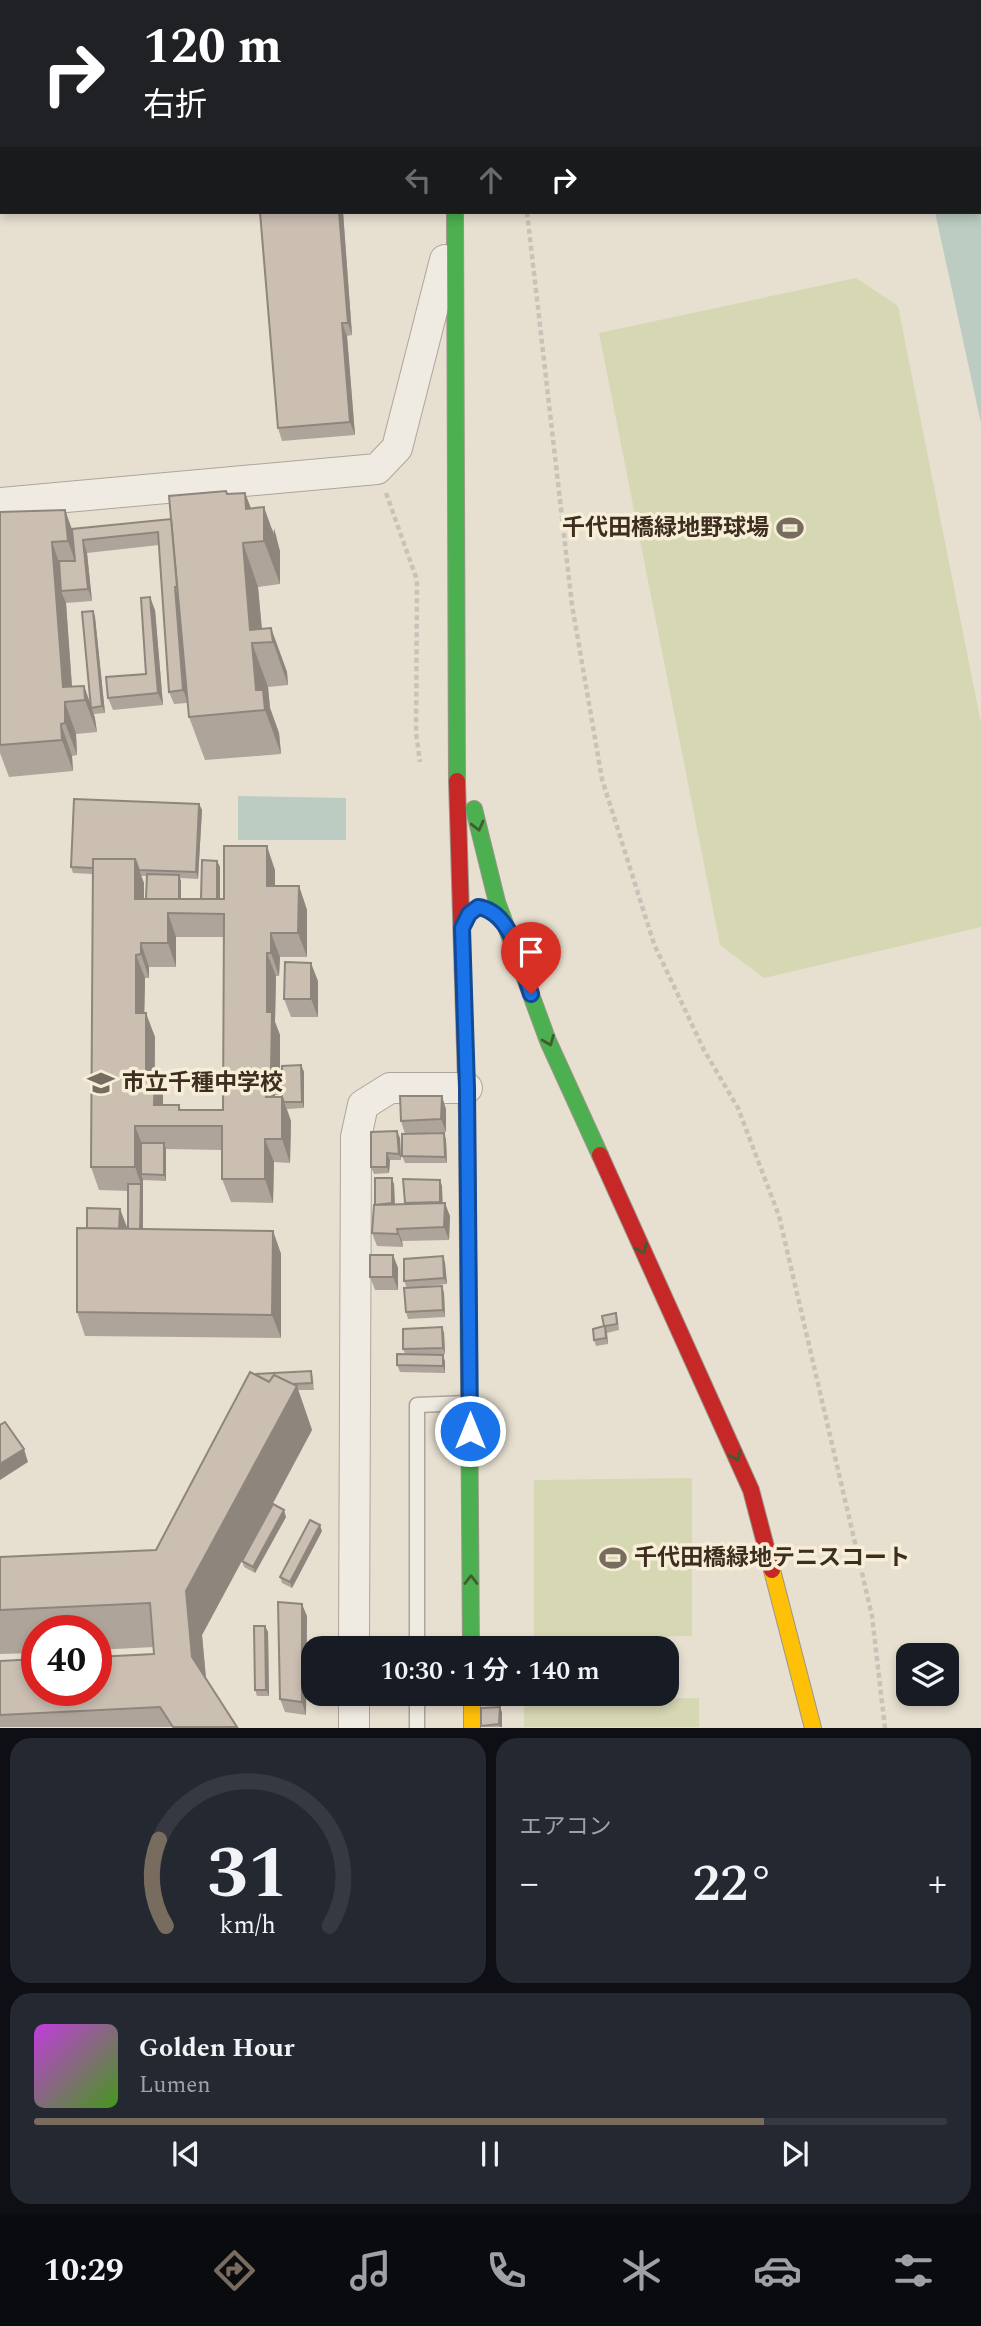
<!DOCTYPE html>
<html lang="ja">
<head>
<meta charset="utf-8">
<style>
  :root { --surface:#171b24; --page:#242831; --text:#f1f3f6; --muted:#9ea1a6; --line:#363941; --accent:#786c5e }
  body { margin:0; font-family:Spectral,"Noto Sans JP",serif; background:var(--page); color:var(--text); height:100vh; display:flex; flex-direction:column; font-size:26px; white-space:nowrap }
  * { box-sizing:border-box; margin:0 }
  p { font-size:23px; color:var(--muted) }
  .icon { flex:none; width:38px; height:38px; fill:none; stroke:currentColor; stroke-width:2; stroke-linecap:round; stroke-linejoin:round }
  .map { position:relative; height:1728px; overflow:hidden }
  .details { display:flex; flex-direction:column; gap:10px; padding:10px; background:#0d0f14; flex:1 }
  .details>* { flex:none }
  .guide { position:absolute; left:0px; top:0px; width:982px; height:214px; box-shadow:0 4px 10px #0003; background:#202124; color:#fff; overflow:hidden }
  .fabs { position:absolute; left:896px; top:1643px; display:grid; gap:14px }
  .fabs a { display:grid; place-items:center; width:63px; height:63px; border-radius:14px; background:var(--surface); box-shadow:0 4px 10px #0003; font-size:35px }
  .speed { position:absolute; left:21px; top:1615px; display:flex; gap:14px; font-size:35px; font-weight:700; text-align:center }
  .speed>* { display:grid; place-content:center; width:91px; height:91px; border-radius:50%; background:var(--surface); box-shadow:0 4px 10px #0003; line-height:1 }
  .speed .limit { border:10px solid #d22; background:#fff; color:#111 }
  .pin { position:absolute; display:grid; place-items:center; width:60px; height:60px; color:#fff; margin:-72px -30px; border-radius:50% 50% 50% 0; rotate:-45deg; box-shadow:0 0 7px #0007 }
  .pin .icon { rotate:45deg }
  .me { position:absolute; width:77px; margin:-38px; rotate:0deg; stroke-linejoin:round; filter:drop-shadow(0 0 5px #0008) }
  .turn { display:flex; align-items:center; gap:24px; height:147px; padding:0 28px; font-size:32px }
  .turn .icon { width:91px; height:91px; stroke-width:2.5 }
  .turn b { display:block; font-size:49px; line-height:60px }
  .lanes { display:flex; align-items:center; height:66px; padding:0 28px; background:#0003; justify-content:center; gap:35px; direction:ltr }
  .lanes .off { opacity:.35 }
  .big { font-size:52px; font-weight:600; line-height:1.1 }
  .details .tile { flex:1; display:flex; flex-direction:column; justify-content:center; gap:10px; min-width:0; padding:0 24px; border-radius:21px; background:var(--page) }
  .details .dial { align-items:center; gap:0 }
  .dial svg { height:182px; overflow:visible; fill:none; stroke:var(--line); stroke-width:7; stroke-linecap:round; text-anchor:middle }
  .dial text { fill:var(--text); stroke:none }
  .song { display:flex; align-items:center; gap:21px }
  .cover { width:84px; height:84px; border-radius:10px; background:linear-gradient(135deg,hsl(290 70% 55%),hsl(100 70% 35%)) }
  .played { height:7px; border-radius:4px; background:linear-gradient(90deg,var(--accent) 80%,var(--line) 80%) }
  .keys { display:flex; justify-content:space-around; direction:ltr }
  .heat { display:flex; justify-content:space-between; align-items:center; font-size:38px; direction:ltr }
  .details .tiles { flex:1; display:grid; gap:10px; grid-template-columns:1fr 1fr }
  .tile:last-child { grid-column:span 2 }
  .trip { position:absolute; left:301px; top:1636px; width:378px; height:70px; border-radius:21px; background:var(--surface); box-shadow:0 4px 10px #0003; font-weight:600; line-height:70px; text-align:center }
  .tabs { display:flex; height:112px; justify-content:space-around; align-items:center; background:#090b0e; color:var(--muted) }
  .tabs .icon { width:49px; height:49px }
  .tabs .current { color:var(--accent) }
  .tabs b { font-size:32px; color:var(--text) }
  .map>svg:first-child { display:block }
</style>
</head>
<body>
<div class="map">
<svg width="981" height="1728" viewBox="0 0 981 1728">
  <rect width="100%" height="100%" fill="#e7e0d1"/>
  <g fill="#d6d7b3">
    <polygon points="856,278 898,306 981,723 981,927 764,978 720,945 599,333"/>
    <polygon points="692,1478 692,1636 534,1639 534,1480"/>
    <polygon points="699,1698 699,1727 524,1727 524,1701"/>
  </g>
  <g fill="#bcccc2">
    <polygon points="885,0 981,0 981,423 935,212 980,212 980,2"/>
    <polygon points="238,796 346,798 346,840 238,840"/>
  </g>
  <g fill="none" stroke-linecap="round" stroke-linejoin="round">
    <defs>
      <g id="lane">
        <polyline points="417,1648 417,1405 468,1403"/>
        <polyline points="417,1694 417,1728"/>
      </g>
      <g id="street">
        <polyline points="0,503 377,469 397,448 445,260"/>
        <polyline points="354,1648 356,1137 363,1105 390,1088 467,1088"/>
        <polyline points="354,1728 354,1694"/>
      </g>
      <g id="fast">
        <polyline points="455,212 457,781"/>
        <polyline points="474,809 497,902 548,1041 600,1155"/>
        <polyline points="467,1115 471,1648"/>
      </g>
      <g id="slow">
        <polyline points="456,0 456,2"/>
        <polyline points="772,1570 813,1728"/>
        <polyline points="472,1694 472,1728"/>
      </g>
      <g id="jam">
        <polyline points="457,781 467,1115"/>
        <polyline points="600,1155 751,1490 772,1570"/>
      </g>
    </defs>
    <use href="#lane" stroke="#ada599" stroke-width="17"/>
    <use href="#street" stroke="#ada599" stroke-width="32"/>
    <use href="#fast" stroke="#9c958a" stroke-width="18"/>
    <use href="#slow" stroke="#9c958a" stroke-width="18"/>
    <use href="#jam" stroke="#9c958a" stroke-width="18"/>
    <g stroke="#c8c2b9" stroke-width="4.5" stroke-dasharray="5 3.5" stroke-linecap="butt">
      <polyline points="512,2 512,0"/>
      <polyline points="517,2 517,0"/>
      <polyline points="527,212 572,605 602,779 654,944 704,1050 738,1108 779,1216 872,1616 885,1728"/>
      <polyline points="386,493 417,580 416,733 420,762"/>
    </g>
    <use href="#lane" stroke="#efebe3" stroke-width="14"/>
    <use href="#street" stroke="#efebe3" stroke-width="30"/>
    <use href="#fast" stroke="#4caf50" stroke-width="16"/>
    <use href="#slow" stroke="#ffc107" stroke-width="16"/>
    <use href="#jam" stroke="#c62828" stroke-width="16"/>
  </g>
  <g fill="#afa499" fill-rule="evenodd">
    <polygon points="260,212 343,212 352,335 347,336 355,435 282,441 278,428"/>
    <polygon points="226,491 228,494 245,493 251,508 272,529 276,535 277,542 280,551 280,584 258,587 262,629 271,628 287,672 288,685 268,687 270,708 279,733 281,754 205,760 189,717 187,703 174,704 169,692 159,545 87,553 92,601 66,603 72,687 84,686 91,705 93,611 95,617 105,713 94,714 97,732 76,734 77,755 72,756 73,771 9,777 0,753 0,512 65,510 72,529 171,519"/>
    <polygon points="155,610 163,705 113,710 108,698 146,674"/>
    <path d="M199,804L202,810L198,879L180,878L181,881V899H201L217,861L220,867V899H224L275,870V886H299L307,910V957H280L279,976H276L275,1022L280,1035V1095H275V1097H282L301,1065L304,1072V1108L287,1109L291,1121L290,1163L274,1162L273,1203L231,1202L222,1179V1150L166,1149V1181L143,1180V1229L273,1231L281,1254V1338L85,1336L77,1312L87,1228L120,1209L127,1229H128V1191L99,1190L91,1167L93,874L73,873L71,867ZM141,876H147L146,899H144V883ZM176,937H224L223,1110H181L179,1105H163V1095L155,1072V1037L144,1013L145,978H149V967H176Z"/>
    <polygon points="318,981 318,1017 291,1017 284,999"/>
    <polygon points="446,1109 446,1132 405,1134 401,1121"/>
    <polygon points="444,1133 446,1140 447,1163 405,1163 402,1156"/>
    <polygon points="400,1138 401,1160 390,1160 389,1173 374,1174 371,1167"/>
    <polygon points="403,1179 440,1180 442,1186 442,1203 450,1216 449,1240 402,1241 403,1247 377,1246 372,1233 394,1184 395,1205 406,1204"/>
    <polygon points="393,1255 398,1268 398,1290 375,1290 370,1277"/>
    <polygon points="443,1256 445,1263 447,1284 408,1288 444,1293 445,1317 408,1319 406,1312 407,1288 404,1281"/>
    <polygon points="616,1313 618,1320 619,1330 607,1333 608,1344 596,1346 594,1340"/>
    <polygon points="442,1327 444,1333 445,1354 431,1355 445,1361 445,1373 400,1372 397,1365 405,1354 403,1349"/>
    <polygon points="311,1371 313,1378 314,1390 298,1390 312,1430 268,1513 286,1517 255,1573 244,1567 242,1561 202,1635 206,1679 237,1727 0,1727 0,1661 154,1654 154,1647 96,1650 96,1631 37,1631 37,1653 0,1654 0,1557 156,1550 256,1375"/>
    <polygon points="322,1531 292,1588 282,1583 280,1577"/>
    <polygon points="307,1616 306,1715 285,1712 280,1699"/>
    <polygon points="265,1626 268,1632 269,1696 257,1696 255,1690"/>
    <polygon points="500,1707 502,1713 502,1727 482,1727 481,1726"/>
  </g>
  <g fill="#8e867d">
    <polygon points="339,212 343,212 352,335 348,323"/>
    <polygon points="342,323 347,336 355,435 350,422"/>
    <polygon points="245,493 261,536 246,509"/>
    <polygon points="264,507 274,535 274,528 280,551 280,584 264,541"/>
    <polygon points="65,510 76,542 79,573 68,541"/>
    <polygon points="83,540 87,553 92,601 88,589"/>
    <polygon points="52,542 63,574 61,591 66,603 73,701 63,687"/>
    <polygon points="243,543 258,587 263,642 250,630"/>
    <polygon points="175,587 179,600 188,703 183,690"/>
    <polygon points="150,597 155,610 163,705 158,693"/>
    <polygon points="93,611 95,617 105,713 102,706"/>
    <polygon points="271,628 287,672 288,685 273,642"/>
    <polygon points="252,643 268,687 270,708 279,733 281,754 265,710 256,690"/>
    <polygon points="84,686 95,718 97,732 85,700"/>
    <polygon points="65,702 76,734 77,755 65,723"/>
    <polygon points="61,724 72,756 73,771 62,740"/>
    <polygon points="199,804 202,810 198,879 196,872"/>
    <polygon points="267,846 275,870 275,910 267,886"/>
    <polygon points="135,859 144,883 144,922 135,899"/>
    <polygon points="217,861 220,867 220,914 217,914"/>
    <polygon points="179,875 181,881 181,913 179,913"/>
    <polygon points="299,886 307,910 307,957 298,933"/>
    <polygon points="168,913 176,937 176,967 168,943"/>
    <polygon points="271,933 280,957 279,976 271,953"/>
    <polygon points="141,943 149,967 149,978 141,954"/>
    <polygon points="267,953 276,976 275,1022 280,1035 280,1095 271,1071 267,1012"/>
    <polygon points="136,955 145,978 144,1037 136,1013"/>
    <polygon points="311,963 318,981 318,1017 311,999"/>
    <polygon points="146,1013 155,1037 154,1095 146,1072"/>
    <polygon points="301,1065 304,1072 304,1108 302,1102"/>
    <polygon points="267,1071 275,1095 275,1121 266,1097"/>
    <polygon points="155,1072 163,1095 163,1126 154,1105"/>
    <polygon points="442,1096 446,1109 446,1132 441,1119"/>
    <polygon points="282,1097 291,1121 290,1163 282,1139"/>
    <polygon points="135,1126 144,1149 141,1174 143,1180 143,1253 140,1246 141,1184 135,1167"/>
    <polygon points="397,1131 400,1138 401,1160 399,1154"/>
    <polygon points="444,1133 446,1140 447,1163 445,1157"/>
    <polygon points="265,1139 274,1162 273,1203 265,1179"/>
    <polygon points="164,1143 166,1149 166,1181 164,1175"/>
    <polygon points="387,1153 390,1160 389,1173 387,1167"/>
    <polygon points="392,1178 394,1184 395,1210 392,1203"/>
    <polygon points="440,1180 442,1186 443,1209 440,1202"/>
    <polygon points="445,1203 450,1216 449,1240 444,1227"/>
    <polygon points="120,1209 127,1227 126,1247 119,1229"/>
    <polygon points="397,1229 402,1241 403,1247 398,1234"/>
    <polygon points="273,1231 281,1254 281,1338 272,1315"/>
    <polygon points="393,1255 398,1268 398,1290 393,1277"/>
    <polygon points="443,1256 445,1263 447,1284 444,1278"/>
    <polygon points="442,1286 444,1293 445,1317 443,1310"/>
    <polygon points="605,1326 607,1333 608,1344 606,1338"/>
    <polygon points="442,1327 444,1333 445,1354 443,1348"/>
    <polygon points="443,1355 445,1361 445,1373 443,1366"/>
    <polygon points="297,1386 312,1430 202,1635 208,1700 192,1657 186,1591"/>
    <polygon points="24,1449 28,1462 0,1480 0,1464"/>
    <polygon points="284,1510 286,1517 255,1573 253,1567"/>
    <polygon points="320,1525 322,1531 292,1588 290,1582"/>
    <polygon points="302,1604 307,1616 306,1715 302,1702"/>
    <polygon points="265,1626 268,1632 269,1696 266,1690"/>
    <polygon points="500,1707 502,1713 502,1727 500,1727 499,1724"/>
  </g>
  <g fill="#cbbfb2" stroke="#8e867d" stroke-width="2" fill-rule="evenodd">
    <polygon points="0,0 44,0 44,2 2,2 2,88 0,88"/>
    <rect x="55" y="0" width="44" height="2"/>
    <rect x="0" y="116" width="2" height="32"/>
    <polygon points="260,212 339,212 348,323 342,323 350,422 278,428"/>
    <polygon points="226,491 227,494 245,493 246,509 264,507 264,541 243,543 250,630 271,628 273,642 252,643 256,690 263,690 265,710 189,717 169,496"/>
    <polygon points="65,510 68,541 52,542 63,687 84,686 85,700 65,702 65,723 61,724 62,740 0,745 0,512"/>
    <polygon points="171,519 177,587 175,587 183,690 169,692 158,532 83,540 88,589 61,591 59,561 75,561 72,529"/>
    <polygon points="150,597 158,693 108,698 106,677 146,674 141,598"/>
    <polygon points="93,611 102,706 91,708 82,612"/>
    <polygon points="74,799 199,804 196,872 139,870 135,859 93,859 93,868 71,867"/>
    <path d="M224,846H267V886H299L298,933H271V953H267V1012H272L271,1071H267L266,1097H282V1139H265V1179H222V1126H135V1167H91L93,859H135V899H224ZM168,913L224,914L223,1110H179V1105H154L155,1072H146V1013H136V955L141,954V943H168Z"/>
    <polygon points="202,860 217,861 217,899 201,899"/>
    <polygon points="147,874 179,875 179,899 146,899"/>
    <polygon points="285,962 311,963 311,999 284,999"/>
    <polygon points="301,1065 302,1102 284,1102 282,1097 282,1066"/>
    <polygon points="400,1096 442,1096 441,1119 401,1121"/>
    <polygon points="397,1131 399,1154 387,1153 387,1167 371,1167 371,1132"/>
    <polygon points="444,1133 445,1157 402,1156 402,1134"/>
    <polygon points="141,1143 164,1143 164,1175 141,1174"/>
    <polygon points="375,1178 392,1178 392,1203 375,1205"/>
    <polygon points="403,1179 440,1180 440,1202 405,1203"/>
    <polygon points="128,1184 141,1184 140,1229 128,1229"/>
    <polygon points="445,1203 444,1227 397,1229 398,1234 372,1233 374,1205"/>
    <polygon points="87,1208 120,1209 119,1229 87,1228"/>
    <polygon points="77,1228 273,1231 272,1315 77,1312"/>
    <rect x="370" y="1255" width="23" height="22"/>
    <polygon points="443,1256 444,1278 404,1281 404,1259"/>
    <polygon points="442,1286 443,1310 406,1312 404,1288"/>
    <polygon points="616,1313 617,1324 605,1326 606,1338 594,1340 593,1329 604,1326 602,1316"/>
    <polygon points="442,1327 443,1348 403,1349 403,1329"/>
    <polygon points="397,1354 443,1355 443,1366 397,1365"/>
    <polygon points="311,1371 312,1383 292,1384 274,1375 269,1382 256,1375 256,1374"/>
    <polygon points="250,1372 269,1382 274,1375 297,1386 186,1591 192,1657 237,1727 173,1727 160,1707 0,1715 0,1661 37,1659 37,1690 96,1690 96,1657 154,1654 150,1603 0,1610 0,1557 156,1550"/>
    <polygon points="5,1422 24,1449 0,1464 0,1425"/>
    <polygon points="273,1504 284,1510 253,1567 242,1561"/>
    <polygon points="310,1520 320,1525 290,1582 280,1577"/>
    <polygon points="278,1602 302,1604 302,1702 280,1699"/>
    <polygon points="254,1626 265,1626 266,1690 255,1690"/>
    <polygon points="500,1707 499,1724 481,1726 481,1708"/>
  </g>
  <defs><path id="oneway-chevron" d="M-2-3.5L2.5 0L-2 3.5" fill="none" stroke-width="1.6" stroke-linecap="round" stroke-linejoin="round" transform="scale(1.75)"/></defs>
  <g stroke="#425b31">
    <use href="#oneway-chevron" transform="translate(478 826) rotate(76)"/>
    <use href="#oneway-chevron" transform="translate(549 1041) rotate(68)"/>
    <use href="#oneway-chevron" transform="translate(642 1249) rotate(66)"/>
    <use href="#oneway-chevron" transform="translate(736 1456) rotate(66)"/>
    <use href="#oneway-chevron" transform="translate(471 1580) rotate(-90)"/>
  </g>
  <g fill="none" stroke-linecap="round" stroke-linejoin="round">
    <defs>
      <path id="route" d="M470,1431L467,1088L462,928L469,914L478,907C513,912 521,965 531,994"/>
    </defs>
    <use href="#route" stroke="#114b97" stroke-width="18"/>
    <use href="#route" stroke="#1a73e8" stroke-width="12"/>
  </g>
  <defs>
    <symbol id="stadium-bare" viewBox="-9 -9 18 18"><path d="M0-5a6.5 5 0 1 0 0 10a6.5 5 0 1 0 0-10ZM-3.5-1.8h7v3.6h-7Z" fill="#786c5e" stroke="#f7eed8" stroke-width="2.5" paint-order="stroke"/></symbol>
    <symbol id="school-bare" viewBox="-9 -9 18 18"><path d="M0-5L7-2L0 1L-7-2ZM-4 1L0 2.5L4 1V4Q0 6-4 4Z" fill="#786c5e" stroke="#f7eed8" stroke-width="2.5" paint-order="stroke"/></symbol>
  </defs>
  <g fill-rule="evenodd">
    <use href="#stadium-bare" x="771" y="509" width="38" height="38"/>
    <use href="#school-bare" x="82" y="1064" width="38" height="38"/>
    <use href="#stadium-bare" x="594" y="1539" width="38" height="38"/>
  </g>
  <g text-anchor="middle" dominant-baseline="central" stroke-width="7" stroke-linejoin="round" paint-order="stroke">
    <g font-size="23" font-weight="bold" fill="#3d2e20" stroke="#f7eed8" text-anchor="start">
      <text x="769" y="528" text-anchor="end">千代田橋緑地野球場</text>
      <text x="122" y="1083">市立千種中学校</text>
      <text x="634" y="1558">千代田橋緑地テニスコート</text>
    </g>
  </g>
</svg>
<div class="fabs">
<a><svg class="icon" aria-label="layers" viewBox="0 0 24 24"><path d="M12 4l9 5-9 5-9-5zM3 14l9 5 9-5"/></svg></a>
</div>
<div class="speed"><div class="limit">40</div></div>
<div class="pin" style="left:531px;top:994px;background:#d93025"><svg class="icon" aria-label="arrive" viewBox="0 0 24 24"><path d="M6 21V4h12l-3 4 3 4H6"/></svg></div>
<svg class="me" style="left:470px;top:1431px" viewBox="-20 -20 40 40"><circle r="17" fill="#1a73e8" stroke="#fff" stroke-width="3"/><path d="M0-11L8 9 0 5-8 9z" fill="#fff"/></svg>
<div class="trip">10:30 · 1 分 · 140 m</div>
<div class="guide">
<div class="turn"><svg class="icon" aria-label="right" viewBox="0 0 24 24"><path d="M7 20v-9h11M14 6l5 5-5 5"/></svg><div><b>120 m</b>右折</div></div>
<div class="lanes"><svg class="icon off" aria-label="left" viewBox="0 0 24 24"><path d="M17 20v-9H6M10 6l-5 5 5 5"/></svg><svg class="icon off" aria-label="ahead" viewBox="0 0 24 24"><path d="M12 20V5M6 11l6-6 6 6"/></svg><svg class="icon" aria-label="right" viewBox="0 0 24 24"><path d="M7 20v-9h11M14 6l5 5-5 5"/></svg></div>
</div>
</div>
<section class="details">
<div class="tiles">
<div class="tile dial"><svg viewBox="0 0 100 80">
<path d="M14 69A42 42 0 1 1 86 69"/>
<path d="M14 69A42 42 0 0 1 11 31" stroke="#786c5e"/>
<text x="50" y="56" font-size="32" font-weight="700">31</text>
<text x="50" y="72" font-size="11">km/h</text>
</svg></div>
<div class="tile"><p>エアコン</p>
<div class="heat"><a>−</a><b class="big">22°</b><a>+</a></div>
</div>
<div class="tile">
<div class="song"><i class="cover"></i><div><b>Golden Hour</b><p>Lumen</p></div></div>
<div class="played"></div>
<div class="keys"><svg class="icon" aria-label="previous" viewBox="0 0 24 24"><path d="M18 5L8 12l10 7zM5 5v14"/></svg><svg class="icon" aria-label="pause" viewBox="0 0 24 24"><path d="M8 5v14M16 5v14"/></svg><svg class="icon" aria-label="next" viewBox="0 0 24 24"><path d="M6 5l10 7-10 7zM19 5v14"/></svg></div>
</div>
</div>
</section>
<nav class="tabs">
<b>10:29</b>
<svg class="icon current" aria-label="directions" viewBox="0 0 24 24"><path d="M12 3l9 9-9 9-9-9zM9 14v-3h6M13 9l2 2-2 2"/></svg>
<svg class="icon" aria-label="music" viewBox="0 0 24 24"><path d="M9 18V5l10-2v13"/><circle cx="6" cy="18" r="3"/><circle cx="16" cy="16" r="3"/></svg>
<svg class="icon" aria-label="phone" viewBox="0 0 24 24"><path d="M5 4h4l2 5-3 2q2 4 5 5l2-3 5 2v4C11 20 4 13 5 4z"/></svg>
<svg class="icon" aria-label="climate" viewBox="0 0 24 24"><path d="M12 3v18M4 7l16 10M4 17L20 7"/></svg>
<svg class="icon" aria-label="car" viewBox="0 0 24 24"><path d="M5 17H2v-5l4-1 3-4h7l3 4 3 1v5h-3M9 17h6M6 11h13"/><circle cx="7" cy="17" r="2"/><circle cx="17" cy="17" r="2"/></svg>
<svg class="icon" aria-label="filters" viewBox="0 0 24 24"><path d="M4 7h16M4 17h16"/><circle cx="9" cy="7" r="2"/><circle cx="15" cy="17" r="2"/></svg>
</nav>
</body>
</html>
